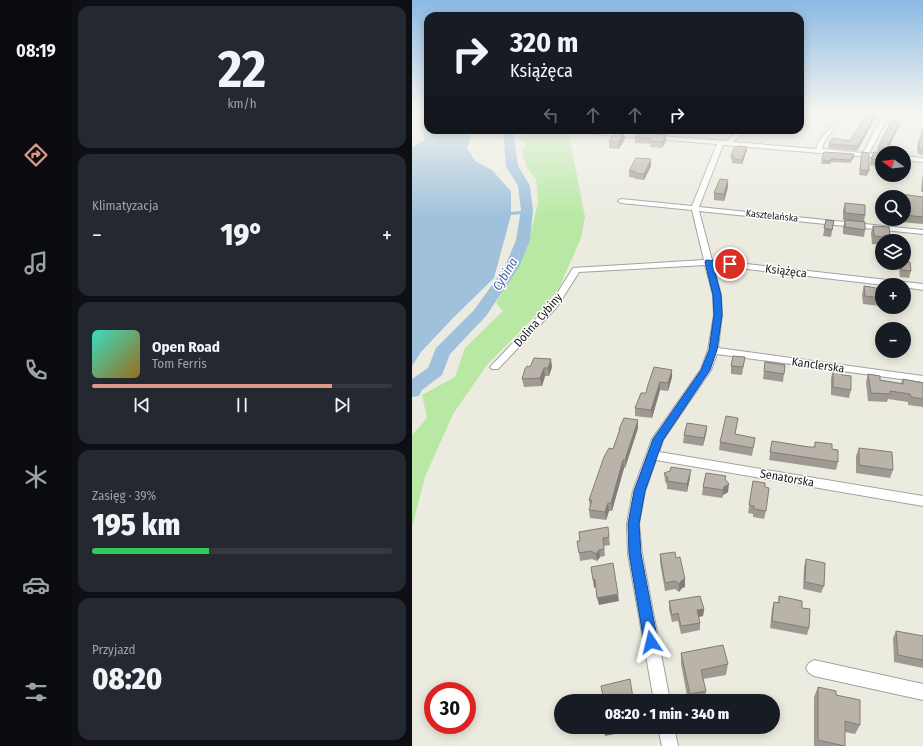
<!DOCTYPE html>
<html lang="pl">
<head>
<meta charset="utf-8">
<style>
  :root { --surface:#171b24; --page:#242831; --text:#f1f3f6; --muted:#9ea1a6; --line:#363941; --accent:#dd9888 }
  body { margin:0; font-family:"Fira Sans Condensed",sans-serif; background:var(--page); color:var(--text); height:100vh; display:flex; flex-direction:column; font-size:15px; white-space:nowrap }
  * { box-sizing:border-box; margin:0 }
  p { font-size:13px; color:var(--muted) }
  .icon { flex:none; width:22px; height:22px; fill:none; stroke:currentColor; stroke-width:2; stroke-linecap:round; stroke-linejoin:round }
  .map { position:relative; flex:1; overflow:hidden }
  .panel { display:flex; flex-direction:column; gap:6px; padding:6px; background:#0d0f14; width:340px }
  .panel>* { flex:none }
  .guide { position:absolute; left:12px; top:12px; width:380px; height:122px; border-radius:12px; box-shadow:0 2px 10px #0003; background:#171b24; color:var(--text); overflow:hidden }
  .needle { width:26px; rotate:285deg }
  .fabs { position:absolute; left:463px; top:146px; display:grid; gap:8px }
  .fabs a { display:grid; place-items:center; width:36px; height:36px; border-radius:50%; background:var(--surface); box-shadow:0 2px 10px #0003; font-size:20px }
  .speed { position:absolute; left:12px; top:682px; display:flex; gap:8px; font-size:20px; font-weight:700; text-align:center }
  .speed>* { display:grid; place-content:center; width:52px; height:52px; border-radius:50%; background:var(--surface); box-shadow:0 2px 10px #0003; line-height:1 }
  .speed .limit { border:6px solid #d22; background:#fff; color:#111 }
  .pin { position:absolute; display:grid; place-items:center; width:34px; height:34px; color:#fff; margin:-17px; border:2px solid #fff; border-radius:50%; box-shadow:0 1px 4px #0007 }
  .me { position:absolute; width:44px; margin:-22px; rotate:350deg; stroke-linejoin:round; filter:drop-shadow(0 0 3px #0008) }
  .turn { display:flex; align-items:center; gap:14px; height:84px; padding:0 20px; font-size:18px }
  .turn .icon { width:52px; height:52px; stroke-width:2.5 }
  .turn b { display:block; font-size:28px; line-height:34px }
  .lanes { display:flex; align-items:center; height:38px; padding:0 20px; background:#0003; justify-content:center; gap:20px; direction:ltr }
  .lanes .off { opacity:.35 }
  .big { font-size:30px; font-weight:800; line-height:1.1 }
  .panel .widget { flex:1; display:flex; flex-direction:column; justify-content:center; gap:6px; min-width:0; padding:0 14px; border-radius:12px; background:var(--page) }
  .panel .dial { align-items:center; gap:0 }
  .dial b { font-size:52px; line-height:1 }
  .song { display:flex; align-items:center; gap:12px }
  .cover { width:48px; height:48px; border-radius:6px; background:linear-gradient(135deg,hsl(170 70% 55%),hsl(40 70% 35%)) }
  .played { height:4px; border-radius:2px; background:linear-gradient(90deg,var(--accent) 80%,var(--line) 80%) }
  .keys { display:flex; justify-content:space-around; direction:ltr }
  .heat { display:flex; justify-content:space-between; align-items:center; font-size:22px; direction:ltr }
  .charge { height:6px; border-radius:3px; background:linear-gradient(90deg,#34c759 39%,var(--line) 0) }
  .trip { position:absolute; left:142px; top:694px; width:226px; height:40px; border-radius:20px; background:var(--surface); box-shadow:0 2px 10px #0003; font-weight:800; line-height:40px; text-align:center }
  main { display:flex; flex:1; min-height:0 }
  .tab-bar { display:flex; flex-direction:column; width:72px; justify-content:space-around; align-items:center; background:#090b0e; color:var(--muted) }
  .tab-bar .icon { width:28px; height:28px }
  .tab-bar .on { color:var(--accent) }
  .tab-bar b { font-size:18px; color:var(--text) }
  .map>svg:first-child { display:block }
</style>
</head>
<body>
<main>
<nav class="tab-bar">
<b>08:19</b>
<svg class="icon on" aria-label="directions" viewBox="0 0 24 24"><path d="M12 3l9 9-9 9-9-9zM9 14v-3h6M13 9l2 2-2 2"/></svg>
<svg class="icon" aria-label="music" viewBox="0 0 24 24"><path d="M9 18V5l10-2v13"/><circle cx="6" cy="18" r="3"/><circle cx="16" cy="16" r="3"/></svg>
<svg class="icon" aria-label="phone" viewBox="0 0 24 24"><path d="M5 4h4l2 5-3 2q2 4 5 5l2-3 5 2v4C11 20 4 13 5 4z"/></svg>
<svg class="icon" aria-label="climate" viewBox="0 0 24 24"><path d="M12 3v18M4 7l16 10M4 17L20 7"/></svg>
<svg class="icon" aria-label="car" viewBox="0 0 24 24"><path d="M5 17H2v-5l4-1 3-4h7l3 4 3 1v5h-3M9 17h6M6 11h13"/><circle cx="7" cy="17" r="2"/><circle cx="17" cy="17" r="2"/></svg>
<svg class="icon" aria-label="filters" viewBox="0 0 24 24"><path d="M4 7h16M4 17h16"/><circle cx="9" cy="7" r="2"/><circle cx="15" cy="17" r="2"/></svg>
</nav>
<section class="panel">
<div class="widget dial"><b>22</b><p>km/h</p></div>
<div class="widget"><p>Klimatyzacja</p>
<div class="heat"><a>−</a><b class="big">19°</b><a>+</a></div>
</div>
<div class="widget">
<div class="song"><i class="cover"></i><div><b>Open Road</b><p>Tom Ferris</p></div></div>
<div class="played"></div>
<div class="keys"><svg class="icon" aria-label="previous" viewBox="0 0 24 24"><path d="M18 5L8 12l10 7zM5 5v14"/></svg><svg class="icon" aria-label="pause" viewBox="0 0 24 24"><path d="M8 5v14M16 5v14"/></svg><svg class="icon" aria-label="next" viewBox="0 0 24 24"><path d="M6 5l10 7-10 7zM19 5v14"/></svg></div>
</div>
<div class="widget"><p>Zasięg · 39%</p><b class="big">195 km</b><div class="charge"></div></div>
<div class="widget"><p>Przyjazd</p><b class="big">08:20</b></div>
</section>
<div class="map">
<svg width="511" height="746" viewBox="0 0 511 746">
  <rect width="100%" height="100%" fill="#ecebe0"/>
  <polygon fill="#b8e8a4" points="110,130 159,130 157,134 173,217 169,238 147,288 132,307 75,365 41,414 13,477 0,527 0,435 15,418 10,395 43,377 53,348 91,311 84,303 115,248 126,203 124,179 115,168 110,151 114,144 108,140"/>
  <polygon fill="#9fc1db" points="16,114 16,130 55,130 59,136 55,148 63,161 80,170 99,191 99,212 109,211 110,214 99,215 82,278 41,318 9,352 0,366 0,148 12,140 11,121"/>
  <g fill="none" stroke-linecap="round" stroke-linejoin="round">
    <polygon fill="#9fc1db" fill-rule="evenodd" points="91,130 101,130 106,166 118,186 121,210 118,240 107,267 74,316 38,354 30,375 10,390 7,396 0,397 0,379 16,368 24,348 62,310 93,267 104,240 109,210 106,186 94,166"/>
    <defs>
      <g id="minor">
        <polygon points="473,115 476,117 457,153 470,154 470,158 311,145 287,207 511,230 511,234 287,211 300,260 511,284 511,290 492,287 492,285 472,285 301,265 309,295 310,315 306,348 511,376 511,382 305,354 299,370 251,440 247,452 511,496 511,506 244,460 233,491 227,524 230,554 258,701 242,701 216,554 215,524 221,491 240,439 289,369 296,350 302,315 301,295 293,265 167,272 145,307 86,369 80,369 78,367 139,303 161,268 292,260 280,210 209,203 206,201 209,199 280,206 305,144 182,134 180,133 180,131 315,141 327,130 333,130 321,142 404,149 407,141 419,127 422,129 412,142 410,149 451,153 470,117"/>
        <polygon points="492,156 511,158 511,162 492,160"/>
        <polygon points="402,660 511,684 511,700 402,676 397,673 394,668 397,663"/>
        <polygon points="246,727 262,727 266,746 250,746"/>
      </g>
    </defs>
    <use href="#minor" stroke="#a2a2a2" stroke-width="2"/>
    <use href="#minor" fill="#fff" fill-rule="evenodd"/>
  </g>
  <g fill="#9f9a91">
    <polygon points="464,113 464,116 445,151 416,148 417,144 438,141"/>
    <polygon points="487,126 474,153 465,152 466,147"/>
    <polygon points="511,129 511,155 506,154 505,147"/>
    <polygon points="230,130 260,130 257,135 230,133"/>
    <polygon points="226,133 254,141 250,148 238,147 238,144 223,143 223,137"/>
    <polygon points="213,139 207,149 197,148 197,141"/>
    <polygon points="335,150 330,164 320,163 320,159 319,159 319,156"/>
    <polygon points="412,152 442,157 438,163 419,162 419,164 409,164"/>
    <polygon points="450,152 457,171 455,176 447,175 449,158"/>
    <polygon points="470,158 468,166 458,165 459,159"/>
    <polygon points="239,166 232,180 223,179 223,178 217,177 217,171"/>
    <polygon points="511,175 511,192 509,192 510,179"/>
    <polygon points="316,187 312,201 302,200 302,193"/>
    <polygon points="489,194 511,197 511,224 488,222 488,219 492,219 492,197 488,197"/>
    <polygon points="433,203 453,215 452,222 453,230 452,237 431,234 431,227 433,220 431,220 431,210"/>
    <polygon points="414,220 422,221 419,237 411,236"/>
    <polygon points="461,226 478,236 477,241 470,241 470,245 460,244 459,233"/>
    <polygon points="488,263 492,263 499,271 497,278 488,277 487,268"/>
    <polygon points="452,286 470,289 470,303 469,306 451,304 450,294"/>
    <polygon points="333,357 330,375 319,374 319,366"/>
    <polygon points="353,362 373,365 371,382 351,379"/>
    <polygon points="140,367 137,376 133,376 130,386 112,387 110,379 113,369"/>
    <polygon points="260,370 260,377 256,391 248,390 240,418 223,416 223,408 234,393"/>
    <polygon points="421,370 430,375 439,390 437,398 419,395 419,378"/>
    <polygon points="456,374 468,380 489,383 491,379 511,383 511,407 496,405 496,402 476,399 475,402 456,401 454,382"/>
    <polygon points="326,418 323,434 343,438 340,456 307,450 308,442"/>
    <polygon points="295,426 294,434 291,446 271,443 272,435"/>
    <polygon points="226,428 213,468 212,468 200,511 197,511 194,520 178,518 177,510 178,507 177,500 201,449 207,432 207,429"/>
    <polygon points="360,441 397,447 402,447 403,442 420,449 426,462 424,470 357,460"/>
    <polygon points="447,448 481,470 478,478 444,473 444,456"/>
    <polygon points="252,473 278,478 275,492 255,489 255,485 253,481"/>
    <polygon points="313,480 316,492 311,495 310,498 290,495 291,487"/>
    <polygon points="341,481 353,487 354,511 352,519 341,517 341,514 336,513"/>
    <polygon points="196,527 198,545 192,546 193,556 188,557 185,561 180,559 168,561 167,553 168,541"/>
    <polygon points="248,554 264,558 273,587 270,588 267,592 263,589 253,591 248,562"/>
    <polygon points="394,559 412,586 409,593 391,589 392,567"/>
    <polygon points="367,596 390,608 397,628 395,635 358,628 360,609 362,602 366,602"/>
    <polygon points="257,601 292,609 291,616 287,617 288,623 288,630 269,634 266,621 260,622 257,609"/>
    <polygon points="484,631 511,636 511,668 482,662 481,638"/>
    <polygon points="269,653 316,664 314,675 291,679 294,691 293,701 276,701 269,664"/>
    <polygon points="406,687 424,695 448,725 443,734 433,732 433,746 402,746 402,697"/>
  </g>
  <g fill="#827d76">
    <polygon points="464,113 464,116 445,151 446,146"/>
    <polygon points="488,122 487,126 474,153 475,148"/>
    <polygon points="258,130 260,130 257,135 257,132"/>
    <polygon points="212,133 213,139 207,149 206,142"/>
    <polygon points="254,135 254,141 250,148 250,142"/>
    <polygon points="335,147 335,150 330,164 330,160"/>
    <polygon points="442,154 442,157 438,163 439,160"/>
    <polygon points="239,159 239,166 232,180 232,174"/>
    <polygon points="316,180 316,187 312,201 312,194"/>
    <polygon points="139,359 140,367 137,376 136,368"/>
    <polygon points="132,368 133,376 130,386 128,378"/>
    <polygon points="260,370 260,377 256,391 256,383"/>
    <polygon points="248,382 248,390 240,418 239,410"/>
    <polygon points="226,420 226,428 213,468 213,460"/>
    <polygon points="295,426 294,434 291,446 292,438"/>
    <polygon points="211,460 212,468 200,511 199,503"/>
    <polygon points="279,470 278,478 275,492 275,484"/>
    <polygon points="314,476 312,487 317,484 316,492 311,495 310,498"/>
    <polygon points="196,503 197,511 194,520 193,512"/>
    <polygon points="187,550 188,557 185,561 184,554"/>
    <polygon points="183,579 184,587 182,588 181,580"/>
    <polygon points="273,579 273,587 270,588 267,592 267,584 270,580"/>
    <polygon points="206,594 207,601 187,605 185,598"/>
    <polygon points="292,609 291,616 285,617 285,610"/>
    <polygon points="221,698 221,701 214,701 214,700"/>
    <polygon points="205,727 212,727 213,732 193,736 192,730"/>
  </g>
  <g fill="#b9b3a9" stroke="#827d76">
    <polygon points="455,113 464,113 446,146 417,144 420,138 438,141"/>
    <polygon points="480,120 488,122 475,148 466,147"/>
    <polygon points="511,129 511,150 507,149 507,142"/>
    <polygon points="230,130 258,130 257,132"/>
    <polygon points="203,132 212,133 206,142 197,141"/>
    <polygon points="226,133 254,135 250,142 238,141 239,138 223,137"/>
    <polygon points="326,146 335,147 330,160 320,159 322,156 319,156 322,148 326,148"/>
    <polygon points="412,152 442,154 439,160 419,159 419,161 410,160"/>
    <polygon points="450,152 457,153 457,171 448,170"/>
    <polygon points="462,152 470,153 470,160 459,159"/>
    <polygon points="224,158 239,159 232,174 222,173 223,171 217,171"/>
    <polygon points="308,179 316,180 312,194 302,193"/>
    <polygon points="489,194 511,197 511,217 492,215 492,197 489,197"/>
    <polygon points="433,203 453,205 453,215 433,213"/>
    <polygon points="414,220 422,221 420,230 412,228"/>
    <polygon points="433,220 453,222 453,230 433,227"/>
    <polygon points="461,226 477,227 478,236 472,235 472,237 462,236"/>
    <polygon points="492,261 498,262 499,271 490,270 489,263 492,263"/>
    <polygon points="452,286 470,289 470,298 453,296"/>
    <polygon points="321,356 333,357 331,367 319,366"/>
    <polygon points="122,358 139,359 136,368 132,368 128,378 110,379 113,369 115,366 118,367"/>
    <polygon points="353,362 373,365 372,374 352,371"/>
    <polygon points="242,367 260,370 256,383 248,382 239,410 223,408 229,393 234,393 235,388"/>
    <polygon points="421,370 430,371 430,375 439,376 439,390 421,387"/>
    <polygon points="456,374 468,376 468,380 491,384 491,379 511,383 511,399 499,397 498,394 478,391 478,394 459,393"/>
    <polygon points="314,416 326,418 323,434 343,438 341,448 308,442"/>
    <polygon points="212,418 226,420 213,460 211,460 199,503 196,503 193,512 177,510 180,500 177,500 192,457 197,448 201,449 208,429 207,429"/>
    <polygon points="275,423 295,426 292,438 272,435"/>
    <polygon points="360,441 397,447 403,447 403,442 420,444 420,449 426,450 426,462 358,452"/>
    <polygon points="447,448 480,452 481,470 447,465"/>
    <polygon points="259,467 279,470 275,484 255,481 256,478 252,473 258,471"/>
    <polygon points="294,473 314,476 313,479 317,484 312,487 311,490 291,487"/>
    <polygon points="341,481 353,483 353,487 357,488 354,511 342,509 342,506 337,505"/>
    <polygon points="196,527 197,537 191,538 192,549 187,550 184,554 179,551 167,553 165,541 168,541 167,532"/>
    <polygon points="263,552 264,558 268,557 273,579 270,580 267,584 263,581 253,583 248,554"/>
    <polygon points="394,559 413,563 412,586 393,582"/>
    <polygon points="201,563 206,594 185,598 183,579 181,580 179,567"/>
    <polygon points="288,596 292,609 285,610 288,623 269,626 266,613 260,615 257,601"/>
    <polygon points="367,596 390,601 390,608 398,609 397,628 360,621 362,602 367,603"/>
    <polygon points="484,631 511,636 511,660 486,655"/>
    <polygon points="311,645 316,664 289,670 294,691 278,694 269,653"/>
    <polygon points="218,679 221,698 214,700 214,701 183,701 183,697 191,696 189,686"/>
    <polygon points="406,687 424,691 424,695 448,700 448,725 433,721 433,746 406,740"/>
    <polygon points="192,727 205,727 192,730"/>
  </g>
  <linearGradient id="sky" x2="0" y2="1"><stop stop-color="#8bb9e3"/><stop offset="0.52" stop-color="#f6f6f1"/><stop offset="1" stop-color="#f6f6f1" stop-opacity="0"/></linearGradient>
  <rect width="511" height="217" fill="url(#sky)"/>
  <polygon fill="#1a73e8" stroke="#114b97" points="294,260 318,262 322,264 318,266 301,265 309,295 310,315 305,350 298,370 251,440 233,491 227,524 229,554 246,642 244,647 239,649 234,647 232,642 217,554 216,524 222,491 241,439 289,370 297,350 302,315 301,295 293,262"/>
  <g text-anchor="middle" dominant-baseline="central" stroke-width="3" stroke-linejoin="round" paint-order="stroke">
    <g font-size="10" fill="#1b1b1b" stroke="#fff">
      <text transform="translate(360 216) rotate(6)">Kasztelańska</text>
    </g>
    <g font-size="12" fill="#1b1b1b" stroke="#fff">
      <text transform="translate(374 271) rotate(7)">Książęca</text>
      <text transform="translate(126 320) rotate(-49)">Dolina Cybiny</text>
      <text transform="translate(406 365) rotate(8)">Kanclerska</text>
      <text transform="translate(375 478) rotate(10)">Senatorska</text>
    </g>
    <g font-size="13" font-style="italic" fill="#4965a8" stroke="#fff">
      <text transform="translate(93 274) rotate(-59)">Cybina</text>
    </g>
  </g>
</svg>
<div class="fabs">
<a><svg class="needle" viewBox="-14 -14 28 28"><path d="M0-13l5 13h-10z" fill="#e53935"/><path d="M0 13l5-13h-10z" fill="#9ea1a6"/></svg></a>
<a><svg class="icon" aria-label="search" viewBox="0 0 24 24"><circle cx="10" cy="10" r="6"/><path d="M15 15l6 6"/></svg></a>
<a><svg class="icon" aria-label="layers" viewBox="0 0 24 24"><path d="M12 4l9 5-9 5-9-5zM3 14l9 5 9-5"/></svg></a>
<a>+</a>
<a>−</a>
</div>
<div class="speed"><div class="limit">30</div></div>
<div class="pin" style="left:318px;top:264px;background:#d93025"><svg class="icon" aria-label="arrive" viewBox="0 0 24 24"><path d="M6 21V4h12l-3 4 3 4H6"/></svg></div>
<svg class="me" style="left:239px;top:642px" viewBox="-20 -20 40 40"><path d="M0-17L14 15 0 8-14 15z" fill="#1a73e8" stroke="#fff" stroke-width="4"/></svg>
<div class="trip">08:20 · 1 min · 340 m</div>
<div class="guide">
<div class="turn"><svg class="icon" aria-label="right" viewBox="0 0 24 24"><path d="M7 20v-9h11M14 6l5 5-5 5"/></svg><div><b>320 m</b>Książęca</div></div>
<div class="lanes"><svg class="icon off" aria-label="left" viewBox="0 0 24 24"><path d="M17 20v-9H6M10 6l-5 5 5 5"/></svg><svg class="icon off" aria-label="ahead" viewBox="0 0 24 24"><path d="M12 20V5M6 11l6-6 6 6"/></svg><svg class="icon off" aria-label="ahead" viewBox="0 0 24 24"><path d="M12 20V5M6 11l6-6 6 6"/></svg><svg class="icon" aria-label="right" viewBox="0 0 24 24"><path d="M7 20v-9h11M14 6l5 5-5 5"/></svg></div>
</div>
</div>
</main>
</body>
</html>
